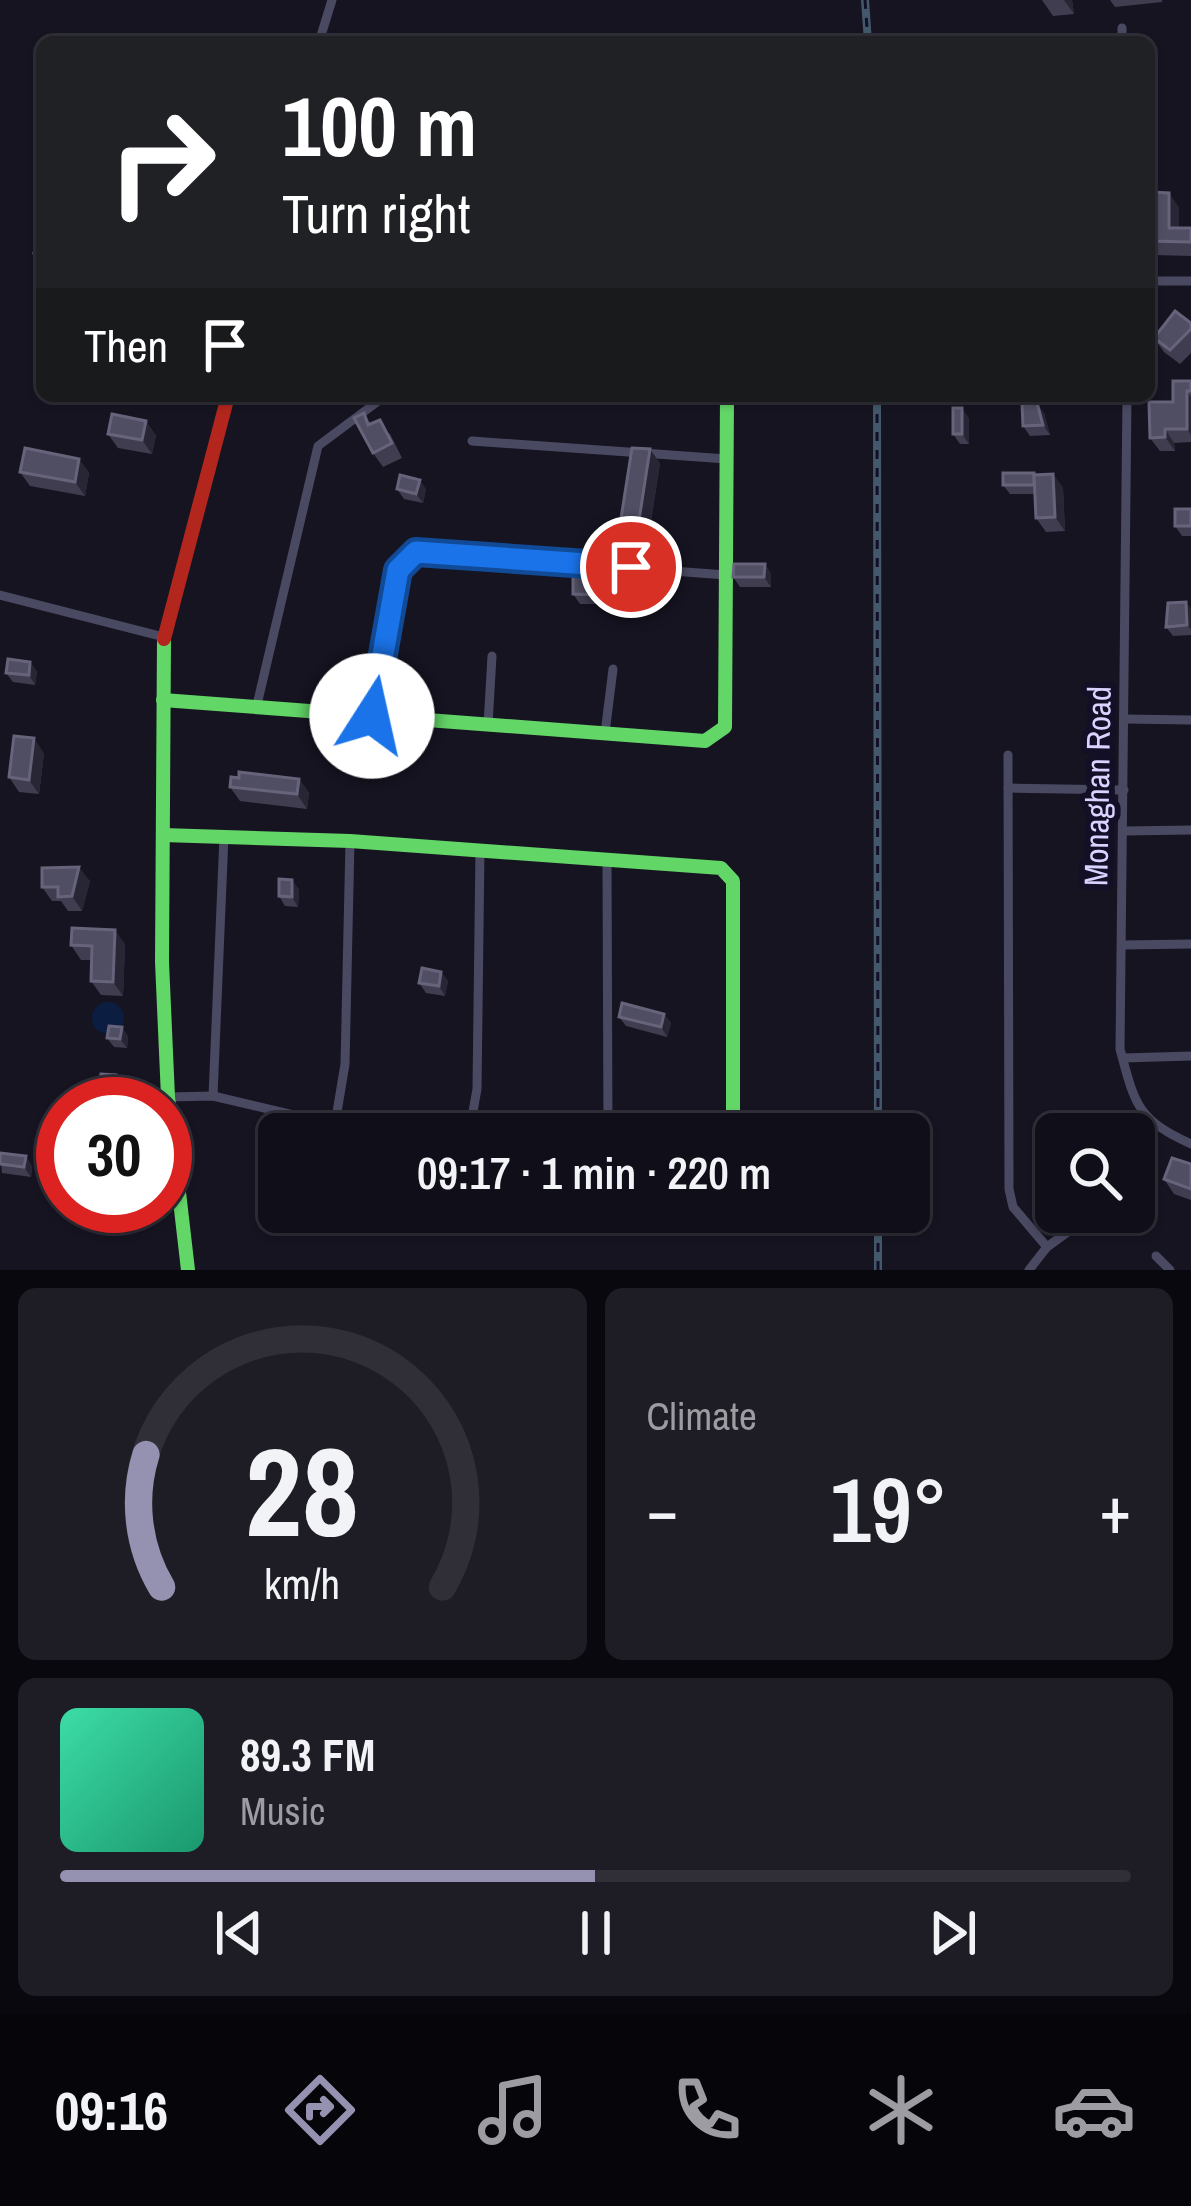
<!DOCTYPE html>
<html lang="en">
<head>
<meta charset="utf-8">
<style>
  :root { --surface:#100f19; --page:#1e1d26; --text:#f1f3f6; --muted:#9c9ca2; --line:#302f38; --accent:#9591b1 }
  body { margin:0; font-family:"Archivo Narrow",sans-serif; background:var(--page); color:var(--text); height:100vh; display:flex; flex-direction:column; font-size:45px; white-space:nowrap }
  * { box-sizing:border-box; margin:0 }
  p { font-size:39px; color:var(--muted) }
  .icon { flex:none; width:66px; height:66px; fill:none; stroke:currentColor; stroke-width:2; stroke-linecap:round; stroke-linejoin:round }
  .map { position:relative; height:1270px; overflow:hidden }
  .details { display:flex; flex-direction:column; gap:18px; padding:18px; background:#09080e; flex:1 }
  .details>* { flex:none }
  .hud { position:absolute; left:36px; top:36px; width:1119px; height:366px; border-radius:18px; box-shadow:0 3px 9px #0004,0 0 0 3px var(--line); background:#202124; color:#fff; overflow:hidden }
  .controls { position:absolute; left:1035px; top:1113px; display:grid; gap:24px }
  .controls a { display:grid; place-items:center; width:120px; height:120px; border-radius:18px; background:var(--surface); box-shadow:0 3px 9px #0004,0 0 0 3px var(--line); font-size:60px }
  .speed { position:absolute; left:36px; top:1077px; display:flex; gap:24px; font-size:60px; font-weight:700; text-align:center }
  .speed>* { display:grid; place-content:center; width:156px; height:156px; border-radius:50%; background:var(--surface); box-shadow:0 3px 9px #0004,0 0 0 3px var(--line); line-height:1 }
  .speed .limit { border:18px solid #d22; background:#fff; color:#111 }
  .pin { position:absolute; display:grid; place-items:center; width:102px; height:102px; color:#fff; margin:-51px; border:6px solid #fff; border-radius:50%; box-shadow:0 3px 12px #0007 }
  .me { position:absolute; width:132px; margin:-66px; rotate:10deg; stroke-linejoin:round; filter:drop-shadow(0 0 9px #0008) }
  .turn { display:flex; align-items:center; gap:42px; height:252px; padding:0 48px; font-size:54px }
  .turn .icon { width:156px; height:156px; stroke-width:2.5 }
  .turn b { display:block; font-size:84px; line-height:102px }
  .then { display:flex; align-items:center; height:114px; padding:0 48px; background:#0003; gap:24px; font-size:45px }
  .big { font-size:90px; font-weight:600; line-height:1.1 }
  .details .widget { flex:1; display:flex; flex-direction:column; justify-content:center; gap:18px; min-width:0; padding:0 42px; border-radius:18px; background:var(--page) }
  .details .dial { align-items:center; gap:0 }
  .dial svg { height:312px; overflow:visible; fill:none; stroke:var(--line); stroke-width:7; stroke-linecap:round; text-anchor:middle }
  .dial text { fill:var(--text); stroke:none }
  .song { display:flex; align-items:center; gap:36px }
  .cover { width:144px; height:144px; border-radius:18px; background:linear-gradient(135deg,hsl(160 70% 55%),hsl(160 70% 35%)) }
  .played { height:12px; border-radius:6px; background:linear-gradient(90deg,var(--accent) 50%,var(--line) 50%) }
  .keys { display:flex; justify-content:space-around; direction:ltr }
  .heat { display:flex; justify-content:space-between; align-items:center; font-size:66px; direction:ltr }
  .details .tiles { flex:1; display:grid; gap:18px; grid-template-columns:1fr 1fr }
  .widget:last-child { grid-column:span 2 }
  .trip { position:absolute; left:258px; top:1113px; width:672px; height:120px; border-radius:18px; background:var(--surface); box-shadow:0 3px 9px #0004,0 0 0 3px var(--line); font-weight:600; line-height:120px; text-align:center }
  .menu { display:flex; height:192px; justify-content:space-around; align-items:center; background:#06060a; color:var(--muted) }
  .menu .icon { width:84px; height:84px }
  .menu .current { color:var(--accent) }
  .menu b { font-size:54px; color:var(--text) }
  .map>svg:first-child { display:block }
</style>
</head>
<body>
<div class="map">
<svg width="1191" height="1270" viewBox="0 0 1191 1270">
  <rect width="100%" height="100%" fill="#161421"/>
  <circle fill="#0b1e41" cx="108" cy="1018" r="16"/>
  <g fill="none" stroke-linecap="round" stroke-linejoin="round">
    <g stroke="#4a4962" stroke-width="9">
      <polyline points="1122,28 1122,42"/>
      <polyline points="319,42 332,0"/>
      <polyline points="1149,281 1191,281"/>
      <path d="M1127,396L1120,1049C1135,1105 1137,1119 1191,1144"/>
      <polyline points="472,441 727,459"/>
      <polyline points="0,595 164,637"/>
      <polyline points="256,709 318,446 385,396"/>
      <polyline points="372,716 398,570 416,552 726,575"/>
      <polyline points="1125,719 1191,720"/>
      <polyline points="488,725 492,656"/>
      <polyline points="605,733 613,669"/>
      <polyline points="1008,755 1009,1189 1013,1207 1047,1247"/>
      <polyline points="1008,788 1124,790"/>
      <polyline points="1124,831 1191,830"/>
      <polyline points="607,861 608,1134"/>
      <polyline points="1122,945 1191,944"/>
      <polyline points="1123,1058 1191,1056"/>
      <polyline points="213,1096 224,836"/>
      <polyline points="168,1097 213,1096 374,1134"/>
      <polyline points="335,1124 345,1064 350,841"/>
      <polyline points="469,1134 477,1089 480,849"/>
      <polyline points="1134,1162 1154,1127"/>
      <polyline points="688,1212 717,1219 730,1212"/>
      <polyline points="1156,1256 1170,1270"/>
      <polyline points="1029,1270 1047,1247 1095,1212"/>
    </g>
    <g stroke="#63d668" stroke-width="14">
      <polyline points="164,639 162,962 168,1097 188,1270"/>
      <polyline points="163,700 705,741 725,727 727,396"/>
      <polyline points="163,835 350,841 721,868 733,881 733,1134"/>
    </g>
    <polyline stroke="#b3261e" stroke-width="14" points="164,639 228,396"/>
    <defs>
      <g id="rail">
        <polyline points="865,0 868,42"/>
        <polyline points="877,396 878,1134"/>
        <polyline points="878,1270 878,1212"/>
      </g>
    </defs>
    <use href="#rail" stroke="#43596b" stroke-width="8"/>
    <use href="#rail" stroke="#130f26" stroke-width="3" stroke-dasharray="9" stroke-linecap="butt"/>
  </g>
  <g fill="#403d50">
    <polygon points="1042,0 1072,0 1074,14 1053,16"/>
    <polygon points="1110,0 1162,0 1162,2 1115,7"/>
    <polygon points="1179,207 1179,228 1191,228 1191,256 1154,255 1149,248 1149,219"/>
    <polygon points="1191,323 1191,353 1180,364 1164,352 1154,338"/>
    <polygon points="1191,381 1191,442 1174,443 1175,451 1160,451 1150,438 1173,402"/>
    <polygon points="364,413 371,424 390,434 402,458 383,467 373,453"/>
    <polygon points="1044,413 1050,435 1030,436 1023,426"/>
    <polygon points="969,418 969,444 960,444 953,434"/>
    <polygon points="108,434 156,435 152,454 118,448"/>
    <polygon points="79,459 89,473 85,496 30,486 20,472"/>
    <polygon points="660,463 645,560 627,558 617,544"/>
    <polygon points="1053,474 1063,488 1065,531 1046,532 1036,518 1035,494 1010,494 1003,485 1035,475"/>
    <polygon points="397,489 426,489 423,503 404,499"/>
    <polygon points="1191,509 1191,536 1182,536 1175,526"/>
    <polygon points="765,564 771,574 771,587 740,587 733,577"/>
    <polygon points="603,576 610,586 609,604 580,604 573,594"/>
    <polygon points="1191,609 1191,635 1173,636 1166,627"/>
    <polygon points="30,662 37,672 35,685 13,682 6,673"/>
    <polygon points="44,753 39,794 19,792 9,777"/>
    <polygon points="299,779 309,793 307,809 240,801 230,787"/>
    <polygon points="90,881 82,911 68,911 61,901 52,901 42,887"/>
    <polygon points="299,889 298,907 285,906 279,896"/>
    <polygon points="125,944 123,996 101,995 91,981 91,960 81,960 71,945"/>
    <polygon points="441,972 448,981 445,996 426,993 419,983"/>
    <polygon points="664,1014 671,1023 667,1037 626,1026 619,1017"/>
    <polygon points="122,1027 128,1037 127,1048 114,1047 107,1038"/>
    <polygon points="0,1153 32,1166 31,1177 2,1173"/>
    <polygon points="1191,1164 1191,1200 1174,1194 1164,1179"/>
  </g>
  <g fill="#282635">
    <polygon points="1064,0 1072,0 1074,14"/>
    <polygon points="1169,193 1179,207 1179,242 1169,228"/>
    <polygon points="1187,391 1191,397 1191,435 1187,429"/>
    <polygon points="1037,403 1044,413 1050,435 1043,425"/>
    <polygon points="962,408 969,418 969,444 962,434"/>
    <polygon points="146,421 156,435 152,454 142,440"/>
    <polygon points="1165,429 1174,443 1175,451 1165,437"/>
    <polygon points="650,449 660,463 645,560 635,546"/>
    <polygon points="79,459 89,473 85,496 75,482"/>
    <polygon points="1053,474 1063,488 1065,531 1055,517"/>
    <polygon points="420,480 426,489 423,503 416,494"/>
    <polygon points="765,564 771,574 771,587 764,577"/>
    <polygon points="603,576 610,586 609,604 602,595"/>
    <polygon points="1186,602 1191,609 1191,630 1187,625"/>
    <polygon points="30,662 37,672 35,685 29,675"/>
    <polygon points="34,738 44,753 39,794 29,780"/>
    <polygon points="299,779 309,793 307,809 297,794"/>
    <polygon points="79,867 90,881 82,911 72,896"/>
    <polygon points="292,880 299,889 298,907 292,897"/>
    <polygon points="115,930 125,944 123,996 113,982"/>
    <polygon points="441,972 448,981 445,996 439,986"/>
    <polygon points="664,1014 671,1023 667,1037 661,1027"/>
    <polygon points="122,1027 128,1037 127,1048 120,1039"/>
    <polygon points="116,1075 123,1085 122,1104 115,1104"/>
    <polygon points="26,1156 32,1166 31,1177 24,1167"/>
  </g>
  <g fill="#504e63" stroke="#66637b" stroke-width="3">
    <polygon points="1151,192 1169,193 1169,228 1191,228 1191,242 1149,241"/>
    <polygon points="39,236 42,237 42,255 34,253"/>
    <polygon points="1175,311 1191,323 1191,329 1170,350 1154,338"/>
    <polygon points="1173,381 1191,381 1191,391 1187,391 1187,429 1165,429 1165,437 1150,438 1149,402 1173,402"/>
    <polygon points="1037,403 1043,425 1023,426 1022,404"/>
    <rect x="953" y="408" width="9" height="26"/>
    <polygon points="364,413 368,425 380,420 392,443 373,453 354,418"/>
    <polygon points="112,414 146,421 142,440 108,434"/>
    <polygon points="25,448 79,459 75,482 20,472"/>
    <polygon points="632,448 650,449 635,546 617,544"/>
    <rect x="1003" y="473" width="31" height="12"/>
    <polygon points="1053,474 1055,517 1036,518 1034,475"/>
    <polygon points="400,475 420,480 416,494 397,489"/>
    <rect x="1175" y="509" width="16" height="17"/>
    <polygon points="734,564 765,564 764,577 733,577"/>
    <polygon points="573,576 603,576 602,595 573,594"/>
    <polygon points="1186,602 1187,625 1166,627 1168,603"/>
    <polygon points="8,659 30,662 29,675 6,673"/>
    <polygon points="14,736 34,738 29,780 9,777"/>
    <polygon points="239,772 299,779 297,794 230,787 231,777 239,778"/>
    <polygon points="79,867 72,896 58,897 58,887 42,887 42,868"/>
    <polygon points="279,879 292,880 292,897 279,896"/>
    <polygon points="72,928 115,930 113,982 91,981 92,946 71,945"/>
    <polygon points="422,968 441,972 439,986 419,983"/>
    <polygon points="622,1003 664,1014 661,1027 619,1017"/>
    <polygon points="109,1026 122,1027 120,1039 107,1038"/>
    <polygon points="101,1074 116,1075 115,1104 99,1104"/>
    <polygon points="0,1153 26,1156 24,1167 0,1164"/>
    <polygon points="1172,1158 1191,1164 1191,1189 1164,1179"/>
  </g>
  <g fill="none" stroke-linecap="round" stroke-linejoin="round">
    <defs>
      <polyline id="route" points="372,716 398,570 416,552 631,567"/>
    </defs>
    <use href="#route" stroke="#114b97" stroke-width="30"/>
    <use href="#route" stroke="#1a73e8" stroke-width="21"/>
  </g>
  <g text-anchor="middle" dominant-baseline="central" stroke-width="12" stroke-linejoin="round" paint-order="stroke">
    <g font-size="33" fill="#d9d4ff" stroke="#130f26">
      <text transform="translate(1097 786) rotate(-89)">Monaghan Road</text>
    </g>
  </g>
</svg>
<div class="controls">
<a><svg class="icon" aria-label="search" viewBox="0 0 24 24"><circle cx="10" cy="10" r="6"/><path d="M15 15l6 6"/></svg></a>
</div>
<div class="speed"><div class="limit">30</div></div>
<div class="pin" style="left:631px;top:567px;background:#d93025"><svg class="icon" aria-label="arrive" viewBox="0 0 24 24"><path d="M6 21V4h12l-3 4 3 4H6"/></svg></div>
<svg class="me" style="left:372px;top:716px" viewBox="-20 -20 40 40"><circle r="19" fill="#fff"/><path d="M0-13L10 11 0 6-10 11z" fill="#1a73e8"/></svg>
<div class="trip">09:17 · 1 min · 220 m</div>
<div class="hud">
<div class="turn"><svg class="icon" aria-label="right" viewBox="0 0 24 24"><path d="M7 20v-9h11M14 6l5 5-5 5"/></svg><div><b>100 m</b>Turn right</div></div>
<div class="then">Then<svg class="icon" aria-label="arrive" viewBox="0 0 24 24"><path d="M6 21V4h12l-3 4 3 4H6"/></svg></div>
</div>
</div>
<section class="details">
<div class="tiles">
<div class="widget dial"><svg viewBox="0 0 100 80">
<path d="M14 69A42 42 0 1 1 86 69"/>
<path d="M14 69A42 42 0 0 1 10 35" stroke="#9591b1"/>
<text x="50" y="56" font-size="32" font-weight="700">28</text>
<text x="50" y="72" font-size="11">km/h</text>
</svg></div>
<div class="widget"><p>Climate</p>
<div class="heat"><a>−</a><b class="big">19°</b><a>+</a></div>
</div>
<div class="widget">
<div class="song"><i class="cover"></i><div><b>89.3 FM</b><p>Music</p></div></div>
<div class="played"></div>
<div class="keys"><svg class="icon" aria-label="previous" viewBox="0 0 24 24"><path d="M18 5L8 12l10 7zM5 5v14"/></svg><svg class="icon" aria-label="pause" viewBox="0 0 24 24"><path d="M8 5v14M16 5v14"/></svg><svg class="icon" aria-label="next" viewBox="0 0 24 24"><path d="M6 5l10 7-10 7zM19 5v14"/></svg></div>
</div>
</div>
</section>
<nav class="menu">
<b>09:16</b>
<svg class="icon current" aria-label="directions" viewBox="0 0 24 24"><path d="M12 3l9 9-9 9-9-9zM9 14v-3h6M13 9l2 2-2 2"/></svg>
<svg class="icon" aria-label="music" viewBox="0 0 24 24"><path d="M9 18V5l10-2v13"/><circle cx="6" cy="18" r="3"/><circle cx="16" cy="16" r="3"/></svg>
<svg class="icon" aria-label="phone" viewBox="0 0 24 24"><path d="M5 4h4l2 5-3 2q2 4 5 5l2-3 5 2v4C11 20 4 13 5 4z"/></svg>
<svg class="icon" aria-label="climate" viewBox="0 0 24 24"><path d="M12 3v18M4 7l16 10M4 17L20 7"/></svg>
<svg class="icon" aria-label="car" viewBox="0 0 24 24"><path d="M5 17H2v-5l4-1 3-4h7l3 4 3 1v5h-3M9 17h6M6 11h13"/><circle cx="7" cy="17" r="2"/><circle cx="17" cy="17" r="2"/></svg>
</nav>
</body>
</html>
